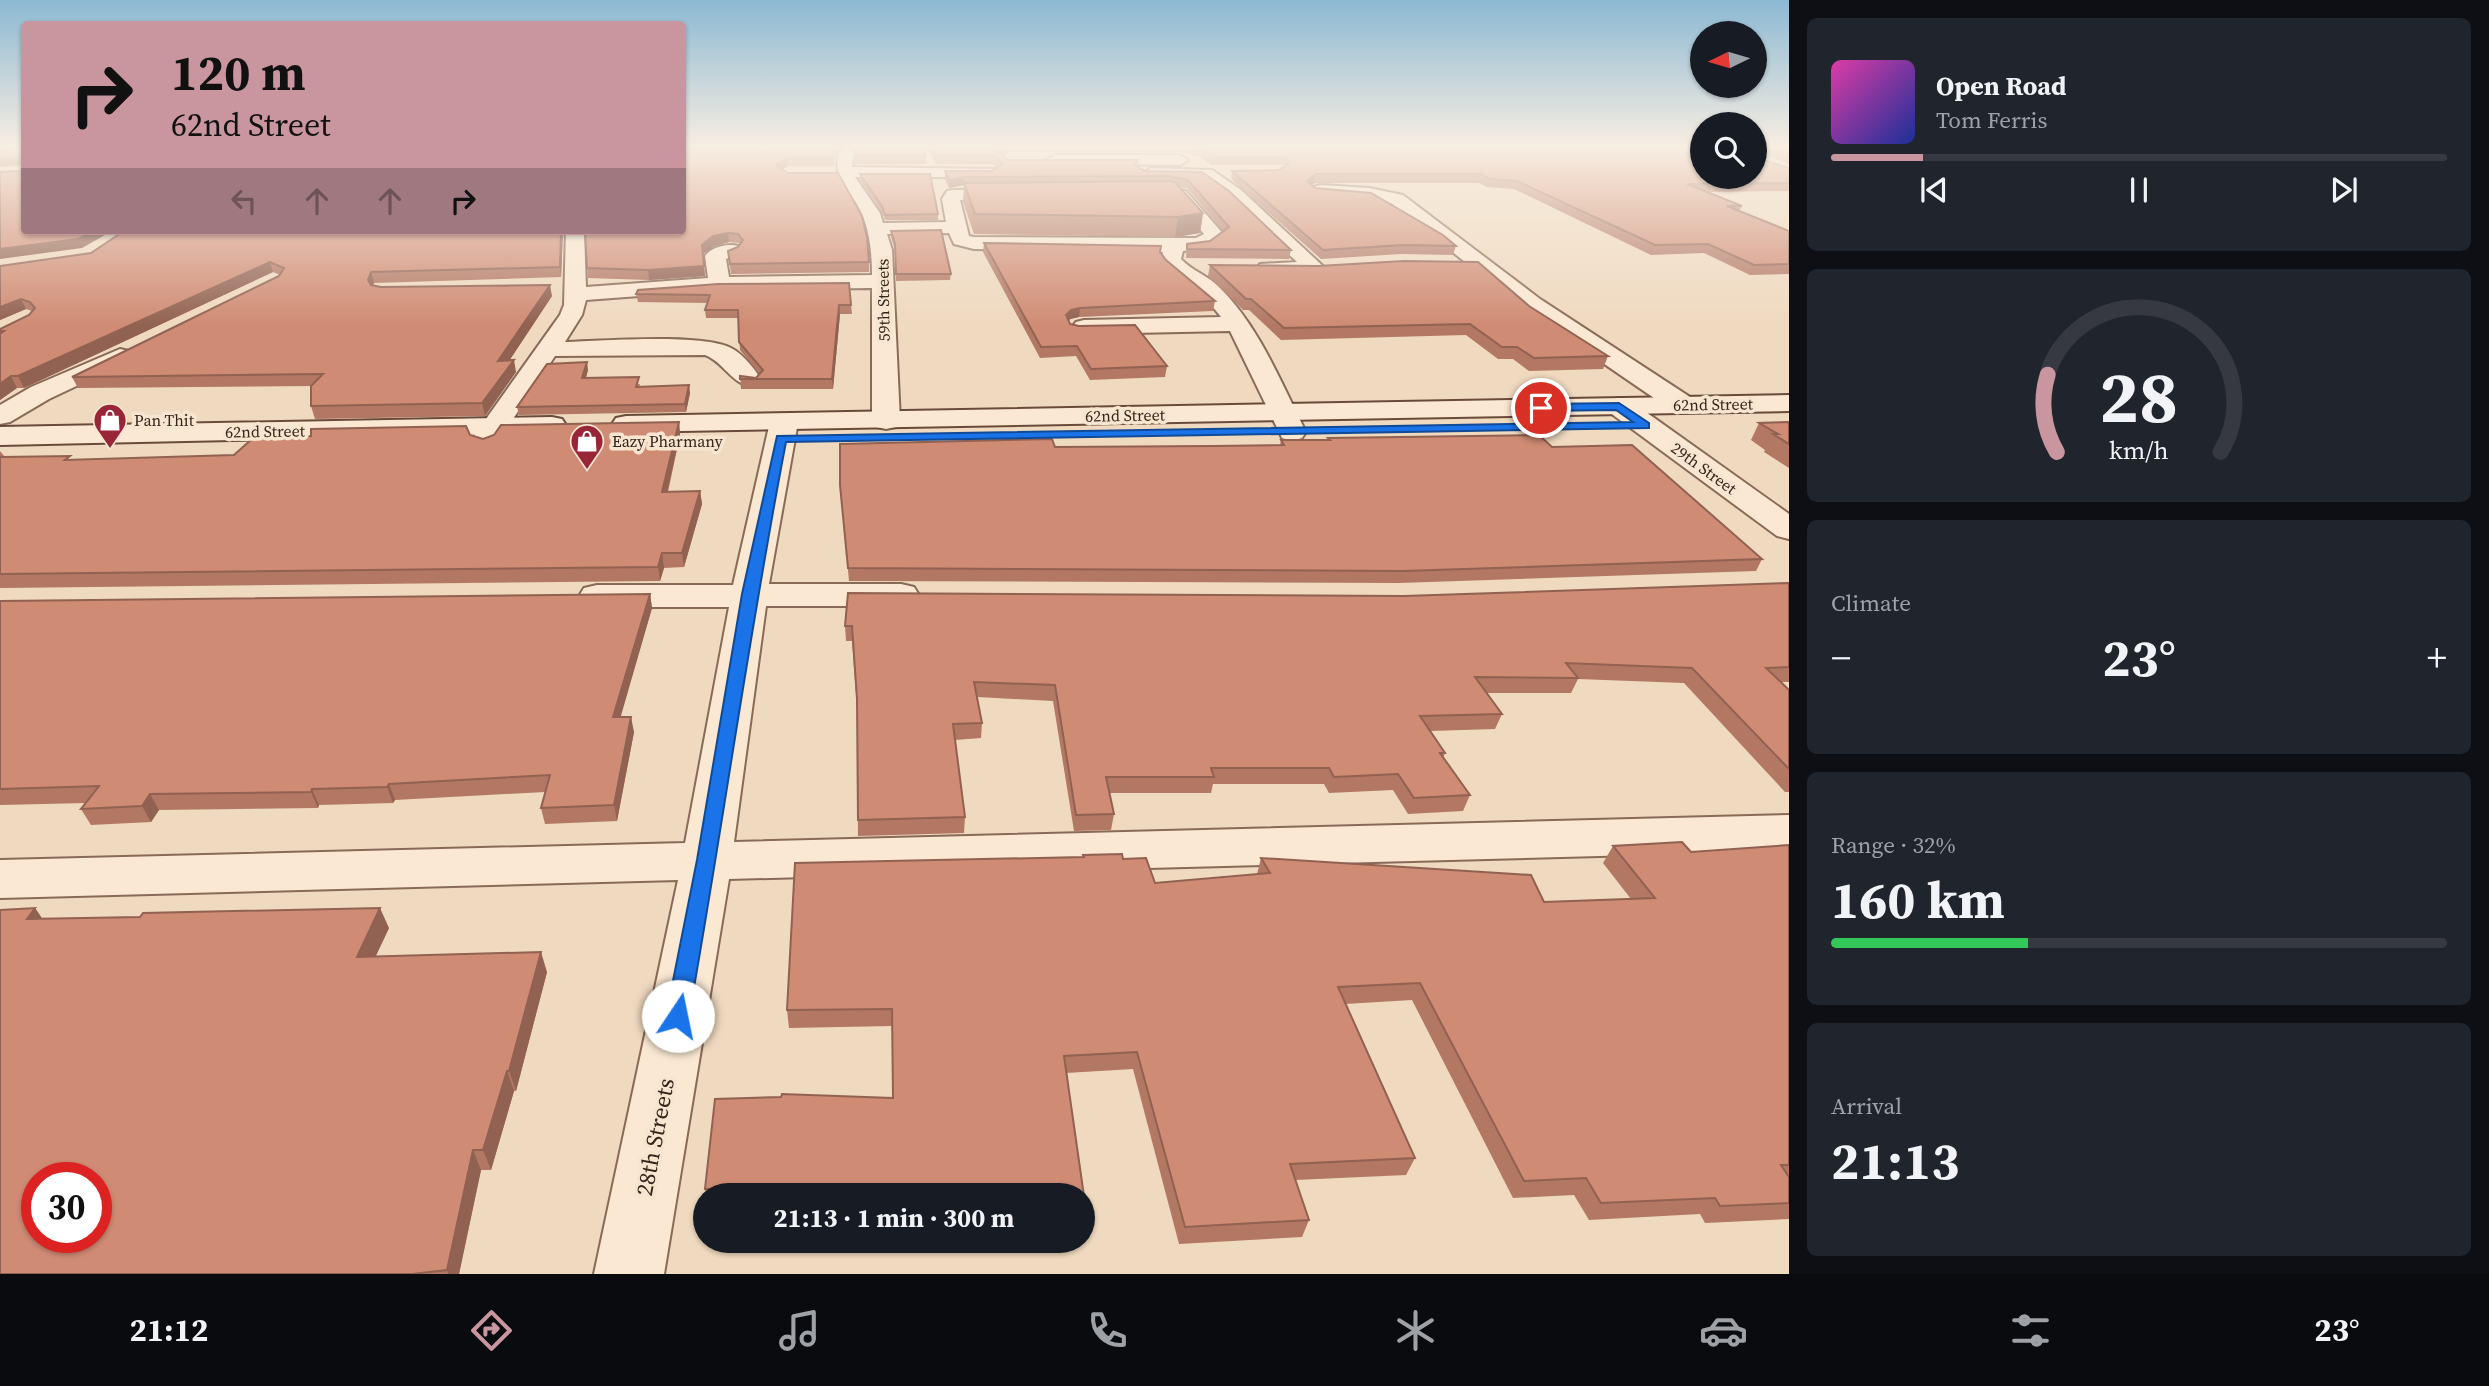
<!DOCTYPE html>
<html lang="en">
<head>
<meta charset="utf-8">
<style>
  :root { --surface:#171b24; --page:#20242c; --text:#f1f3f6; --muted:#9ea1a6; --line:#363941; --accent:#c996a0 }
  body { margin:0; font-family:"Source Serif 4",serif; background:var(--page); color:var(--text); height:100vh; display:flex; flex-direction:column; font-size:26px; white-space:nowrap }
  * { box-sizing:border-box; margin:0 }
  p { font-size:23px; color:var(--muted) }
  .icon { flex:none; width:38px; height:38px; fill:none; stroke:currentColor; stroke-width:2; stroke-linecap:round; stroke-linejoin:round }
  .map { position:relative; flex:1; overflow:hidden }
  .side { display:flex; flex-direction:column; gap:18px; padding:18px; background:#0d0f14; width:700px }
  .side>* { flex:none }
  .banner { position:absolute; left:21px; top:21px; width:665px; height:214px; border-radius:7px; box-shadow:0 2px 5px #0004; background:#c996a0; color:#111; overflow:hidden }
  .needle { width:46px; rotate:265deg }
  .buttons { position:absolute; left:1690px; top:21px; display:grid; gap:14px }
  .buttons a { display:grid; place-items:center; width:77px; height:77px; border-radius:50%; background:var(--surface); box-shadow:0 2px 5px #0004; font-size:35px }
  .speed { position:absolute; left:21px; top:1162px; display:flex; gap:14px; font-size:35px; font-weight:700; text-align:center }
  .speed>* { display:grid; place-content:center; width:91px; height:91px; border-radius:50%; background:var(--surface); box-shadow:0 2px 5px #0004; line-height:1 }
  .speed .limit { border:10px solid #d22; background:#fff; color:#111 }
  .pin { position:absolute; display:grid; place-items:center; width:60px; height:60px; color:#fff; margin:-30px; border:4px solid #fff; border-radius:50%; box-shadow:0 2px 7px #0007 }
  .me { position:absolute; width:77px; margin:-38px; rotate:11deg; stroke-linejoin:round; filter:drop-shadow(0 0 5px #0008) }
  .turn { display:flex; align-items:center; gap:24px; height:147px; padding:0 35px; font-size:32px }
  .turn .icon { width:91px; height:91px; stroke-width:2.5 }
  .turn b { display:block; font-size:49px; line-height:60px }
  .lanes { display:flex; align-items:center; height:66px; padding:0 35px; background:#0003; justify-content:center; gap:35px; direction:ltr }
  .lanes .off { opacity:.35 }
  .big { font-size:52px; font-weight:700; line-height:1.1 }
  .side .tile { flex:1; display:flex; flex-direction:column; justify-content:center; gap:10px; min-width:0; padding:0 24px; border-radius:10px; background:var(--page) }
  .side .dial { align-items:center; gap:0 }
  .dial svg { height:182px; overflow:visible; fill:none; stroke:var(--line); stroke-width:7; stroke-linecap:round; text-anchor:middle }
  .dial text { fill:var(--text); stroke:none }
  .song { display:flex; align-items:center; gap:21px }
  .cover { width:84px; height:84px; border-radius:10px; background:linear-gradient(135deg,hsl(320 70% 55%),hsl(230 70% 35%)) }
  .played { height:7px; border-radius:4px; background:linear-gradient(90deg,var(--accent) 15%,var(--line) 15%) }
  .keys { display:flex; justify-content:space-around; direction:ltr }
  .heat { display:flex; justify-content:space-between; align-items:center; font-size:38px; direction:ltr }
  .charge { height:10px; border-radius:5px; background:linear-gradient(90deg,#34c759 32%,var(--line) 0) }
  .trip { position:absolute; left:693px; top:1183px; width:402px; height:70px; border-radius:35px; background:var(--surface); box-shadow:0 2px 5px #0004; font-weight:700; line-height:70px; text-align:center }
  .tab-bar { display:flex; height:112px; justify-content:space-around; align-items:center; background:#090b0e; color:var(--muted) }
  .tab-bar .icon { width:49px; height:49px }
  .tab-bar .current { color:var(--accent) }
  .tab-bar b { font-size:32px; color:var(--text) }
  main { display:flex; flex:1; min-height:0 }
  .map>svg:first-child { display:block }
</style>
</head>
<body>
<main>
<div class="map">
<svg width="1789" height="1274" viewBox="0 0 1789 1274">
  <rect width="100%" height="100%" fill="#efd9bf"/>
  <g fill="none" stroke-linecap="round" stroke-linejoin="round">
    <defs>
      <g id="street">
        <path d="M846,148L854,153L852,167L998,169L1000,172L992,177H855L880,213L883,223L946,222L942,199L947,191L953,190L1023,189L1025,193L1023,197L1017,198L960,200L969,236L974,237L1196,238L1204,234L1174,199L1156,196L1154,192L1162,187L1186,191L1225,236L1207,248L1183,251L1181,259C1192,271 1209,276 1220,288C1260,328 1281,383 1306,432L1302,438L1292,441L1282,438L1230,331L1084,334L1076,332L1072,327L1076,322L1084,320L1221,317C1203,292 1177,283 1161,259L1163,252L974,249L954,244L949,233L887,234L892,250L900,421L896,427L886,429L876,427L872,421V288L719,290L586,300L582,315L565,342C602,341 702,333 731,348C744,355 753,367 761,379L757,385C734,390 726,363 705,355L555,356L495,446L485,449L475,446L471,440L560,315L564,305L566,231H584L586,287L708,278L705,256C711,247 728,243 738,246L741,250L738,254L726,259L729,277L872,275C872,254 870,233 862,214C851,187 834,186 838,153Z"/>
        <polygon points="1755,148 1789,148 1789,153 1755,152"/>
        <polygon points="1055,155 1180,155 1188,160 1180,165 1050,163 1047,160"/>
        <polygon points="1151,168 1212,170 1241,190 1325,268 1322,272 1315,274 1260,272 1257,268 1260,264 1297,262 1229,198 1202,178 1145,176 1143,173"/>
        <polygon points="1322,185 1369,188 1403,195 1540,299 1693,399 1697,405 1693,411 1683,413 1673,411 1524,309 1391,203 1316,194 1314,190 1316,186"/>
        <polygon points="120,349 129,351 132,356 129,361 49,399 10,422 0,424 0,405 31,387"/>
        <polygon points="1619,398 1629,400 1789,514 1789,539 1777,536 1609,412 1605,406 1609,400"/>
        <polygon points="784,414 794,416 798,422 769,584 901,584 914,587 919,595 914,603 901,606 766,606 734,842 1789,815 1789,851 729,879 664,1274 594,1274 678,880 0,898 0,860 685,843 729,607 597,607 584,604 579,596 584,588 597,585 733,585 770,422 774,416"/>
      </g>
      <g id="secondary">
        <polygon points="1789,395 1789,411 626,432 616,430 612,424 616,418 626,416"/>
        <polygon points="552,417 562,419 566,425 562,431 552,433 0,445 0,427"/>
      </g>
    </defs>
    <use href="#street" stroke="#886a57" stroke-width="4"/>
    <use href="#secondary" stroke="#6a4b3a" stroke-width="4"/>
    <use href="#street" fill="#fae8d3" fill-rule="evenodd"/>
    <use href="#secondary" fill="#fae8d3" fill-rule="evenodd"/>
  </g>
  <g fill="#b27864">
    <polygon points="682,148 842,148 835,153 834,166 787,166 782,170 869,262 869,272 731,274 728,251 738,247 740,245 739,243 729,242 714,246 703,254 705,276 649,280 588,278 587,268"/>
    <polygon points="849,148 925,148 926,156 926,164 855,164 855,151"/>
    <polygon points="927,148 1703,148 1756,158 1789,168 1789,191 1708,192 1742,206 1739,211 1789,231 1789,274 1750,275 1704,253 1651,255 1514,189 1487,187 1479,183 1315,183 1312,185 1315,188 1456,246 1453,255 1401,254 1321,259 1231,179 1232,171 1279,170 1284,167 1283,165 1211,165 1199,156 1180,152 1008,152 1003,155 1008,160 1137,166 1145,171 1202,172 1291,250 1289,259 1186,258 1187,244 1210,241 1223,231 1187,188 1179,187 1203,213 1200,233 1175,237 974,234 963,202 964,185 949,188 945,180 945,171 992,171 997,168 992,164 936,164"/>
    <polygon points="1769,148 1789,148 1789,164 1766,155"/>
    <polygon points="860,174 938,214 938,220 885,220 882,212 860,180"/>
    <polygon points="124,231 563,231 561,277 374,283 373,285 381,287 552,296 509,361 516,372 485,416 315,419 311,406 311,386 78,388 72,377 279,276 280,275 273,272 24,388 17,388 0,400 0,329 29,315 32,311 26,309 0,320 0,266 91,253"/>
    <polygon points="891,231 951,274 950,280 896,281 895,250 891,237"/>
    <polygon points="984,243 1160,252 1166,260 1215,301 1213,311 1079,317 1070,319 1069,321 1070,324 1167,366 1165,377 1090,380 1076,356 1040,358 983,252"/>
    <polygon points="1210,265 1529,306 1608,356 1603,369 1529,371 1513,359 1498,359 1466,335 1281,340 1249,310 1243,310 1208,276"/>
    <polygon points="718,284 851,305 852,314 840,314 833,389 741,389 740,376 756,378 760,374 740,350 738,318 706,318 705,310 707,303 638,302 636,294"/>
    <polygon points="588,370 586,378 640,384 639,387 690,393 686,412 519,415 517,407"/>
    <polygon points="679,422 680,435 668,492 700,491 702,504 684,567 664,568 660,581 0,588 0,451 5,457 72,460 234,455 470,435 483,439"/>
    <polygon points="1789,422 1789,468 1764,452 1765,450 1751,440 1759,423"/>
    <polygon points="1328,438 1552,447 1762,559 1756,571 1399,583 849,581 840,485 1055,447 1280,445 1281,440 1328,440"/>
    <polygon points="1789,583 1789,682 1781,682 1789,690 1789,792 1785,792 1684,683 1578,679 1571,693 1487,693 1502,714 1495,729 1430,731 1445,753 1443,758 1470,795 1463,811 1408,814 1393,790 1329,793 1324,784 1213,784 1211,793 1109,793 1114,814 1111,830 1074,831 1053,701 977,697 982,723 981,738 955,740 965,817 964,833 858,836 857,709 852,641 846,641 845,626 1404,596"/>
    <polygon points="650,594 652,608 620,717 634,732 617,821 545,824 541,808 545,792 395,800 393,803 319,805 318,808 159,810 151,822 91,825 81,809 86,803 0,805 0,601"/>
    <polygon points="1789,845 1789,1219 1705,1223 1700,1214 1589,1220 1574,1195 1513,1198 1412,1000 1345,1004 1415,1158 1406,1175 1295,1180 1309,1220 1302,1237 1179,1244 1133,1069 1066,1073 1085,1203 1083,1212 1083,1195 706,1195 705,1189 893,1098 892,1026 789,1028 787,1010 1083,857 1083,855 1123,859 1155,883 1257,874 1261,858 1544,902 1631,899 1603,863 1613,846 1691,852"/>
    <polygon points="35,908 42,918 389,928 375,957 547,972 516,1091 514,1091 491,1170 481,1170 459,1274 0,1274"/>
    <polygon points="895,1241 1016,1241 1015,1245 896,1248"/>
  </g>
  <g fill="#916151">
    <polygon points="835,148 842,148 835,153 834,166"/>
    <polygon points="1004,148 1008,148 1008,152 998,159 998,151"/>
    <polygon points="22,157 24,165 0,167 0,159"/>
    <polygon points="787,158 787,166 777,173 776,165"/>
    <polygon points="1316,174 1315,183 1306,189 1307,181"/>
    <polygon points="964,177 964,185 949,188 949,180"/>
    <polygon points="1203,213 1200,233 1175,237 1178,217"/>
    <polygon points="92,231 112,231 82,248 0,259 0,249"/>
    <polygon points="561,231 563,231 561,277 560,267"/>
    <polygon points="728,233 729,242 714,246 703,254 702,245 713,236"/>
    <polygon points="270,262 273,272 24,388 18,376"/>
    <polygon points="704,266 705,276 649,280 648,270"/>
    <polygon points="371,272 374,283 371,290 368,280"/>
    <polygon points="550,285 552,296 501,373 498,361"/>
    <polygon points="21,299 26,309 0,320 0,307"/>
    <polygon points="839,305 840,314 833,389 832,379"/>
    <polygon points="1080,308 1079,317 1070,319 1065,325 1066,315 1071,310"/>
    <polygon points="514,360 516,372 485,416 482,403"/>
    <polygon points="587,362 588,370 583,386 582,378"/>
    <polygon points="11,376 17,388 0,400 0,384"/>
    <polygon points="689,385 690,393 686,412 685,404"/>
    <polygon points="679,422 680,435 664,506 662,492"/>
    <polygon points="700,491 702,504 684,567 682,553"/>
    <polygon points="662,553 664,568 660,581 658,567"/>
    <polygon points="650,594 652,608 616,733 613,717"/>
    <polygon points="631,717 634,732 617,821 614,805"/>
    <polygon points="389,784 395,800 393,803 387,787"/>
    <polygon points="312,789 319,805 318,808 311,792"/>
    <polygon points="150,794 159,810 151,822 142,806"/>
    <polygon points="35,908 48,928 27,919"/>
    <polygon points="380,908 389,928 366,977 357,957"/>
    <polygon points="541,952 547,972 516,1091 509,1071"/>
    <polygon points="507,1071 514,1091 491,1170 483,1150"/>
    <polygon points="473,1150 481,1170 459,1274 448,1274 447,1270"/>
  </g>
  <g fill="#cf8b74" stroke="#916151" stroke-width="2" fill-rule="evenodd">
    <polygon points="0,148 24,148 24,231 92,231 78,239 0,249 0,172 21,171 23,169 22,157 0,159"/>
    <polygon points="682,148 835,148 833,158 787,158 776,165 787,173 838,173 862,216 867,238 869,262 730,264 728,251 738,247 743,240 738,234 728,233 713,236 702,245 704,266 648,270 587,268 585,231 682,231"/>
    <polygon points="855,148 925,148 926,156 855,156"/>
    <polygon points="932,148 1004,148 998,151 1008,160 1138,160 1135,165 1145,171 1202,172 1229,191 1291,250 1187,249 1187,244 1210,241 1229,227 1188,180 1168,176 964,177 949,180 945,171 992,171 1003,163 992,156 937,156"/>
    <polygon points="1196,148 1703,148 1703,177 1755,177 1755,148 1756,148 1756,158 1789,168 1789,183 1687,184 1742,206 1727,206 1789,231 1789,264 1754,265 1708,244 1655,245 1517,181 1490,179 1481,174 1316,174 1307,181 1315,188 1371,193 1443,235 1456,246 1403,245 1323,250 1232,171 1279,170 1289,163 1285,157 1212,157 1200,149"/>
    <polygon points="1771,148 1789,148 1789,154"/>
    <polygon points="860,174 930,174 938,214 885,215 882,206"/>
    <polygon points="1169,181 1175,182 1203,213 1178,217 975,214 964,183"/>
    <polygon points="941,230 951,274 896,274 895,244 891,231"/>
    <polygon points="124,231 561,231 560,267 371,272 368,280 371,285 381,287 550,285 498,361 514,360 482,403 311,406 311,386 323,374 72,377 279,276 284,268 270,262 18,376 11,376 0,384 0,334 4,331 0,331 0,329 29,315 35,308 30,302 21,299 0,307 0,266 91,253"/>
    <polygon points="984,243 1161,246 1160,252 1166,260 1215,301 1080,308 1071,310 1066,315 1070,324 1079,326 1135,325 1167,366 1091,369 1077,346 1041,347"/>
    <polygon points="1404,261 1478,262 1529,306 1608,356 1534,358 1517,347 1502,347 1470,324 1284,328 1251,299 1246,299 1210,265 1318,266"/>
    <polygon points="849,283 851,305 839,305 832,379 740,379 740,376 756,378 763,370 739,342 738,310 705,310 710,295 636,294 638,290 718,284"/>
    <polygon points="587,362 582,378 639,377 636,387 689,385 685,404 517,407 547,364"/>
    <polygon points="679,422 662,492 700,491 682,553 662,553 658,567 0,574 0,457 70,456 65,460 234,455 253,438 311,436 311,429 466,426 470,435 483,439 494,435 501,425"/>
    <polygon points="1789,422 1789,444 1773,434 1778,434 1759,423"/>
    <polygon points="1539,435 1552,447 1632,445 1762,559 1403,571 848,568 840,485 840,444 1052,439 1055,447 1214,446 1284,445 1281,440 1330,440 1328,438"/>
    <polygon points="1789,583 1789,667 1766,668 1789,690 1789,769 1692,668 1566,663 1578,678 1475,677 1502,714 1420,716 1445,753 1440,753 1470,795 1414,798 1398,774 1334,777 1329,768 1211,768 1214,777 1106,777 1114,814 1076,815 1055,685 974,682 982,723 953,724 965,817 858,820 857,699 852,626 845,626 848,593 1404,596"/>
    <polygon points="650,594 613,717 631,717 614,805 541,808 550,775 389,784 387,787 312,789 311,792 150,794 142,806 81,809 99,786 0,789 0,601"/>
    <polygon points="1682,842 1691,852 1789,845 1789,1165 1781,1165 1789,1177 1789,1203 1720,1206 1715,1198 1601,1203 1586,1178 1524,1181 1420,983 1338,987 1415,1158 1290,1164 1309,1220 1185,1227 1137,1052 1064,1056 1085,1203 1083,1203 1083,1195 769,1195 770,1189 705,1189 715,1099 781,1097 782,1094 893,1098 892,1009 787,1010 795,863 1084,857 1083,855 1122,854 1123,859 1146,858 1155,883 1270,873 1261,858 1531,875 1544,902 1655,898 1613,846"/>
    <path d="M35,908L27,919L140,917L143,913L380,908L357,957L541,952L509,1071H507L483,1150H473L447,1270L412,1274H0V910ZM37,1178H96V1237H37Z"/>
  </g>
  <linearGradient id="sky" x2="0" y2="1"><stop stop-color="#8cb9d3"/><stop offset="0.45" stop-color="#f8eee2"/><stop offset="1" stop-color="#f8eee2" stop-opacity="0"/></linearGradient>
  <rect width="1789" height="326" fill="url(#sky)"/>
  <path fill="#1a73e8" stroke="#114b97" stroke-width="2" d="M1619,403L1649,423V428L786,442C749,633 723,825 689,1016L686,1023L678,1026L669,1023L666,1016L697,860L742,594L777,436L1633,422L1616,410L1541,411L1535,408L1541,404Z"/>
  <defs>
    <symbol id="shop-pin" viewBox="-11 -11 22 30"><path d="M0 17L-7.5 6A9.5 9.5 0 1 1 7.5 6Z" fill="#992538" stroke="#f6e5cf"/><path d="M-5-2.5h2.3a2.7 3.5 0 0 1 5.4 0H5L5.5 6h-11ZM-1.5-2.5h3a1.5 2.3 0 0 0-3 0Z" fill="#fff"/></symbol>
  </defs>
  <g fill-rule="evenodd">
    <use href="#shop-pin" x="91" y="401" width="38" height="52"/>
    <use href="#shop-pin" x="568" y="422" width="38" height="52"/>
  </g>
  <g text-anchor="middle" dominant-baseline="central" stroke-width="7" stroke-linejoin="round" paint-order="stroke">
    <g font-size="16" fill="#37251c" stroke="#f6e5cf">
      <text transform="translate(883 300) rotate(-91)">59th Streets</text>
      <text transform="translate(1713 404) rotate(-1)">62nd Street</text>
      <text transform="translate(1125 415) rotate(-1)">62nd Street</text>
      <text transform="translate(265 431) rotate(-1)">62nd Street</text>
      <text transform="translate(1704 468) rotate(36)">29th Street</text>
    </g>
    <g font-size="16" fill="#37251c" stroke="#f6e5cf" text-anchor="start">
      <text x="134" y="420">Pan Thit</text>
      <text x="612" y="441">Eazy Pharmany</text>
    </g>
    <g font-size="23" fill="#37251c" stroke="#f6e5cf">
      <text transform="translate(655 1137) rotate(-79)">28th Streets</text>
    </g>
  </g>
</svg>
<div class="buttons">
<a><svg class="needle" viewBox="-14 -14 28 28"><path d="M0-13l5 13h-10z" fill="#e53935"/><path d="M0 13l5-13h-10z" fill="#9ea1a6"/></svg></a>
<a><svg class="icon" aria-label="search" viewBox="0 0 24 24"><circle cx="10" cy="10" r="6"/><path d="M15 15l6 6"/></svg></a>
</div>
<div class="speed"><div class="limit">30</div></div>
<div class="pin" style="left:1541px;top:408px;background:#d93025"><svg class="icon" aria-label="arrive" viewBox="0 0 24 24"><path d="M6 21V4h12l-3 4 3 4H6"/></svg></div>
<svg class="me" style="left:678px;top:1016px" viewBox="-20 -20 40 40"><circle r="19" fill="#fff"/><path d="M0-13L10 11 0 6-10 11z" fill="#1a73e8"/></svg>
<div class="trip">21:13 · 1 min · 300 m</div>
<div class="banner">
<div class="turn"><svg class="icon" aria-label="right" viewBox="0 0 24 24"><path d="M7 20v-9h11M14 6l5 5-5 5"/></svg><div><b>120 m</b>62nd Street</div></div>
<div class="lanes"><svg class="icon off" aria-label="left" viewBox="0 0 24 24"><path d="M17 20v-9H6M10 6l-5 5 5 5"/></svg><svg class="icon off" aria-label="ahead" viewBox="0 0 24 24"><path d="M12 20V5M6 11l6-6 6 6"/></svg><svg class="icon off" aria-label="ahead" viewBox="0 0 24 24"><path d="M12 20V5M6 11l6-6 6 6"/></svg><svg class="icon" aria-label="right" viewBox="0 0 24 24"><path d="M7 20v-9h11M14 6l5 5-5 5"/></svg></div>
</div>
</div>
<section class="side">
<div class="tile">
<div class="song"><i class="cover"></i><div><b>Open Road</b><p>Tom Ferris</p></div></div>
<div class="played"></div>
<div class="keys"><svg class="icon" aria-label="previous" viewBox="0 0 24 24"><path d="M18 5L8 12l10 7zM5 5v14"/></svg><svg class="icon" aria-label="pause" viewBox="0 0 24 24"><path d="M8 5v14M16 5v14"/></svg><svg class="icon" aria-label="next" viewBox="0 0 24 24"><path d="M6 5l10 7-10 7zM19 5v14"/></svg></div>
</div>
<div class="tile dial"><svg viewBox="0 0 100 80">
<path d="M14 69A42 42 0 1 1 86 69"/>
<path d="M14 69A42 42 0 0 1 10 35" stroke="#c996a0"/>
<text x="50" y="56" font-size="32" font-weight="700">28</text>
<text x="50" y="72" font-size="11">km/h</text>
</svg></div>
<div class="tile"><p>Climate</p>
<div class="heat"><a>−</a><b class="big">23°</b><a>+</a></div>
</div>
<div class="tile"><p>Range · 32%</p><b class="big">160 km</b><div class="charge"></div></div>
<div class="tile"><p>Arrival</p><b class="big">21:13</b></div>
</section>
</main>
<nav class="tab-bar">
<b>21:12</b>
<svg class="icon current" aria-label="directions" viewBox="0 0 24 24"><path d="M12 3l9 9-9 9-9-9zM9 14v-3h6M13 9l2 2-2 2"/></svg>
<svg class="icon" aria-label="music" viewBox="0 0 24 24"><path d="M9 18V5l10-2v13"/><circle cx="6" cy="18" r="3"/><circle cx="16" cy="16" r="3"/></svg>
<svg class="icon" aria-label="phone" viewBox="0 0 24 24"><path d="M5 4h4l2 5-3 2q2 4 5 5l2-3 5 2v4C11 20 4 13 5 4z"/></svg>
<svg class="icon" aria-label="climate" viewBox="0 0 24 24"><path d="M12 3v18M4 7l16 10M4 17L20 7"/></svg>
<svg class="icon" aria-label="car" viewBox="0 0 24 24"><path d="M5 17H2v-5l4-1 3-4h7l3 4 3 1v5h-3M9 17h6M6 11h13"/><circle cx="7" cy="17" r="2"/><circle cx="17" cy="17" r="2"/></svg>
<svg class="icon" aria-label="filters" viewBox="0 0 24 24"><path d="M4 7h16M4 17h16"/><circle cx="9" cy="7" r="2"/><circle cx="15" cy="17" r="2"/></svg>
<b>23°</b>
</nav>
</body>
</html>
